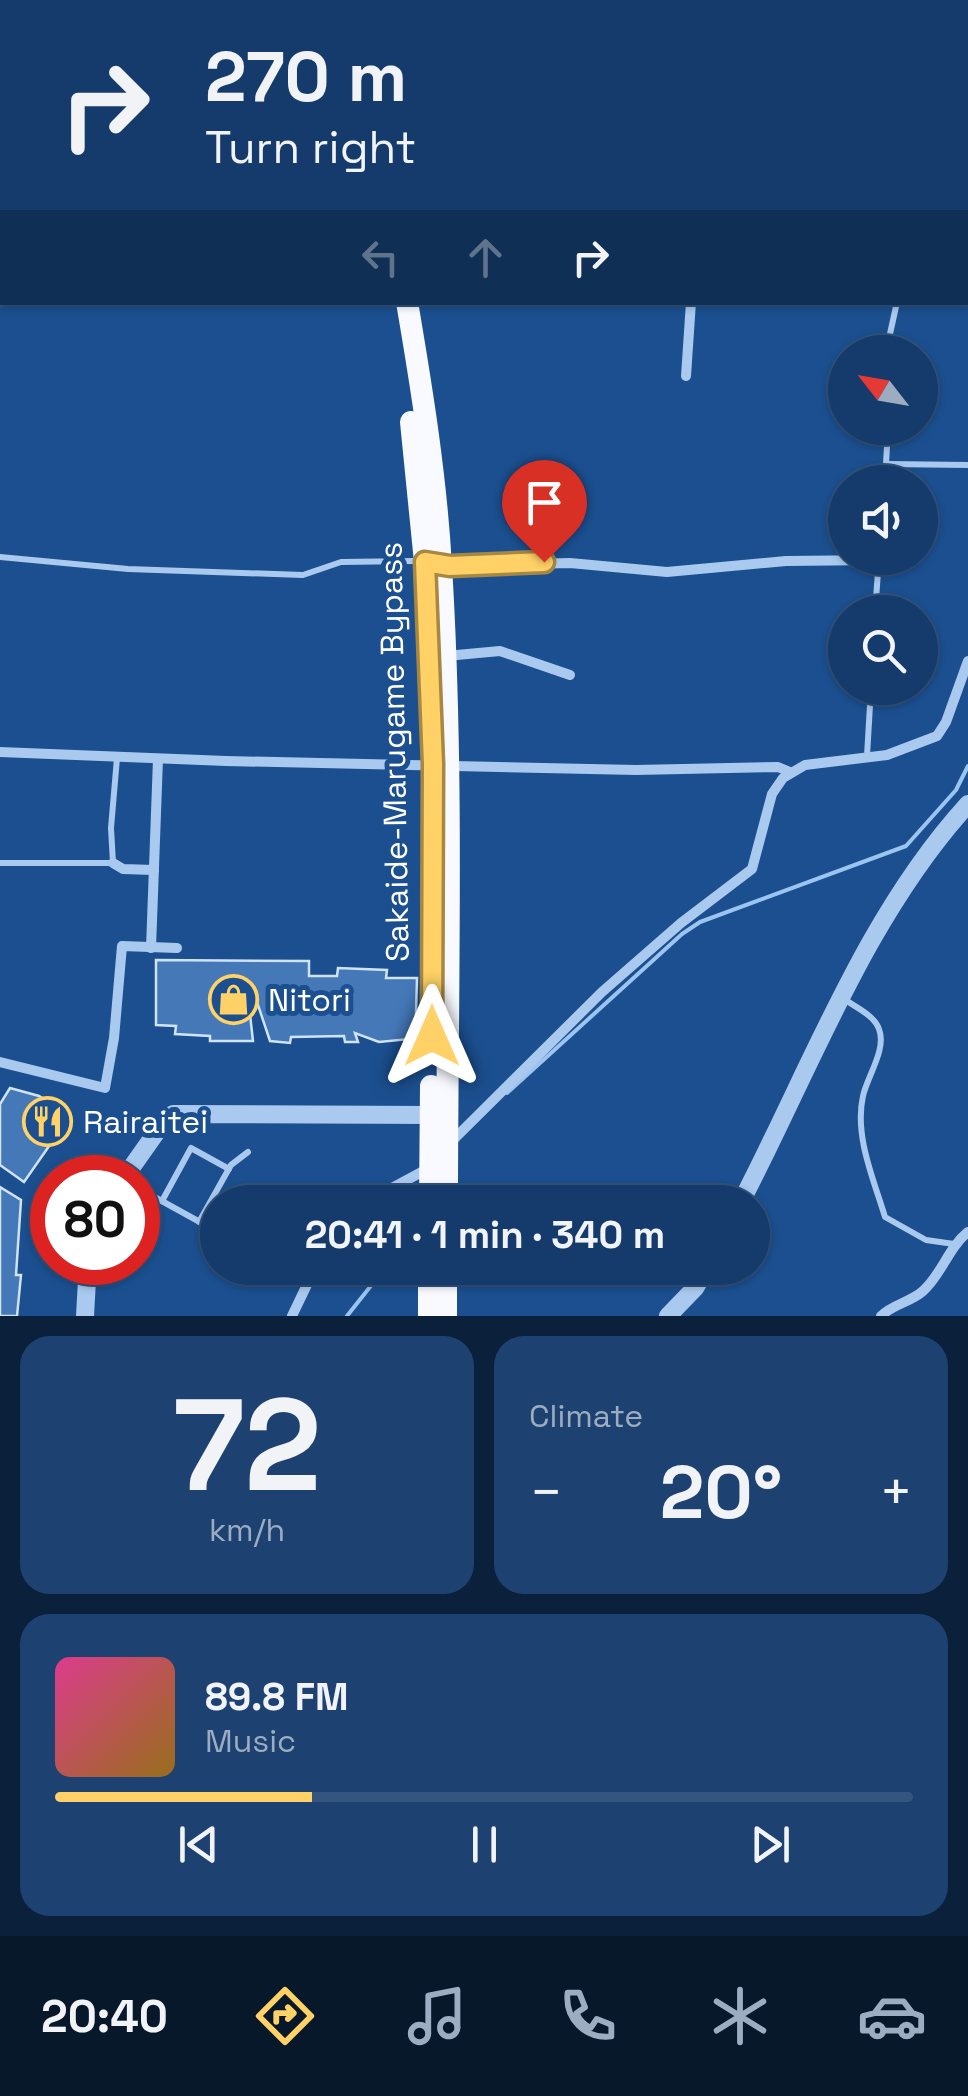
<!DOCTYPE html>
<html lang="en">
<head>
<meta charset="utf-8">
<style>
  :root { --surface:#143b6b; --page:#1d4271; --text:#f1f3f6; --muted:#9dadc1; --line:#33557e; --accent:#ffd166 }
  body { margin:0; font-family:"Space Grotesk",sans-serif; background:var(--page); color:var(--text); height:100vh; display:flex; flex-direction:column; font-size:38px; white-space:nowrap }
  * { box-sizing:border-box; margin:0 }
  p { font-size:32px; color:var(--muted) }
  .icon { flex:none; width:55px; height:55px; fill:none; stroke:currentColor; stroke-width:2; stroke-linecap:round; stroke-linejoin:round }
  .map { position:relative; height:1316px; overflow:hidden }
  .panel { display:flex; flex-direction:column; gap:20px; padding:20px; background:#0b203b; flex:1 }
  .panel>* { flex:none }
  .top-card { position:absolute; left:0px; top:0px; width:970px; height:305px; box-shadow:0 2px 8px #0004,0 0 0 2px var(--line); background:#143b6b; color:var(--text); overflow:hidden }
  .needle { width:65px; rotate:301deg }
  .buttons { position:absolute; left:828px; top:335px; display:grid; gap:20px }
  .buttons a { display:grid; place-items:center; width:110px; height:110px; border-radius:50%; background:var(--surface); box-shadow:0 2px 8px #0004,0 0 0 2px var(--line); font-size:50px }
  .speed { position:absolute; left:30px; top:1155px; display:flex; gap:20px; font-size:50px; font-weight:700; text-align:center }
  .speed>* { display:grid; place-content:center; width:130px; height:130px; border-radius:50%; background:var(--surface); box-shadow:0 2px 8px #0004,0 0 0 2px var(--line); line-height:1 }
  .speed .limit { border:15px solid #d22; background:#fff; color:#111 }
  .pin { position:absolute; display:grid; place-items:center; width:85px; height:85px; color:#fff; margin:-102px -42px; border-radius:50% 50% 50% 0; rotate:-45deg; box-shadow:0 0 10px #0007 }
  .pin .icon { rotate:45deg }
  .me { position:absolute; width:110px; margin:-55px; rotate:0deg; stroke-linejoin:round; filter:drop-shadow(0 0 8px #0008) }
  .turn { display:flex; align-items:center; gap:35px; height:210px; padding:0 40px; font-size:45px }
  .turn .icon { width:130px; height:130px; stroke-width:2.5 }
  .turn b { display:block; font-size:70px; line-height:85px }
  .lanes { display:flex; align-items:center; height:95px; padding:0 40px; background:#0003; justify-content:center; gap:50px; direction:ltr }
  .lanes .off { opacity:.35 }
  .big { font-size:75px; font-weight:700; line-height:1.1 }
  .panel .card { flex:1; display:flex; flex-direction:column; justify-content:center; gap:15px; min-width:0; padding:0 35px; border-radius:30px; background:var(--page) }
  .panel .dial { align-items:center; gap:0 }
  .dial b { font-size:130px; line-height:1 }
  .song { display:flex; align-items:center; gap:30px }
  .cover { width:120px; height:120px; border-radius:15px; background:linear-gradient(135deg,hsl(330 70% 55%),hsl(40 70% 35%)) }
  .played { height:10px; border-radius:5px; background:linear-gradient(90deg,var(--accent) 30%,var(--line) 30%) }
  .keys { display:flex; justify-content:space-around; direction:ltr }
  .heat { display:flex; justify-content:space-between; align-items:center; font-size:55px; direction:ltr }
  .panel .tiles { flex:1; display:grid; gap:20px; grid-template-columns:1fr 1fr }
  .card:last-child { grid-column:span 2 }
  .trip { position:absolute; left:200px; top:1185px; width:570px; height:100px; border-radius:50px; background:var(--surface); box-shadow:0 2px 8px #0004,0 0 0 2px var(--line); font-weight:700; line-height:100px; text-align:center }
  .tab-bar { display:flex; height:160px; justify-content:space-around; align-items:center; background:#08182b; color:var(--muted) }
  .tab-bar .icon { width:70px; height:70px }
  .tab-bar .selected { color:var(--accent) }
  .tab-bar b { font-size:45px; color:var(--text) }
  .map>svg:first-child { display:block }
</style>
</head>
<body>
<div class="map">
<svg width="968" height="1316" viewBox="0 0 968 1316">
  <rect width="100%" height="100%" fill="#1b4f8f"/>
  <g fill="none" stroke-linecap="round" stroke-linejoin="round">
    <g stroke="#9cc4f0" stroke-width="4">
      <polyline points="507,1093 682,934 700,922 906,846 956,790 968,766"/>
      <polyline points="347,1316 385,1268"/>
    </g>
  </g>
  <g fill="#4478b7" stroke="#cfe3fa" stroke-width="2.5">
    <polygon points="156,960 309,961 309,976 337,976 338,968 387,970 386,978 417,978 415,1047 409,1039 379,1042 355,1033 358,1042 345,1042 344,1036 291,1037 290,1043 270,1041 252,987 247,988 253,1041 210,1041 210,1036 175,1034 176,1026 156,1025"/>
    <polygon points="10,1088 39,1096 70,1116 24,1182 0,1165 0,1104"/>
    <polygon points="0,1187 21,1200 16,1275 21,1275 17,1316 0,1316"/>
  </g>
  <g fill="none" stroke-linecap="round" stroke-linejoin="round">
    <g stroke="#a9c9ee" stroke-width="6">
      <polyline points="916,2 916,0"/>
      <polyline points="0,177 2,177"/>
      <polyline points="886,352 897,302"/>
      <polyline points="887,464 968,465"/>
      <polyline points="885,482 888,428"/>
      <polyline points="0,557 128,569 303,575 341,562 414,561"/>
      <polyline points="875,612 879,559"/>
      <polyline points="867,756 871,688"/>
      <polyline points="0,863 113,863 111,828 117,758"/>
      <path d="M844,999C855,1007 874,1015 879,1029C887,1049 867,1077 863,1096C854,1136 874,1180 885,1217L926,1240L954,1244"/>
      <polyline points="140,1189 218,1232"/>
      <polyline points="162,1201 191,1148 229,1169"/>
      <polyline points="199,1222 231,1165 248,1152"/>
    </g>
    <g stroke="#a9c9ee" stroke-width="10">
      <polyline points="287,0 321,2"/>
      <polyline points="632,0 662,2"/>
      <polyline points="338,2 459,0"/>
      <polyline points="686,376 691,302"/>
      <polyline points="440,563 450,566 570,563 667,572 786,561 878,560"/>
      <polyline points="446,656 500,651 570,675"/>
      <polyline points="0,752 226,761 636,770 778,767 790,772"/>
      <polyline points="113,863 123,869 154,870"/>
      <polyline points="151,948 158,759"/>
      <polyline points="0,1062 105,1088 114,1038 122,946 177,948"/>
      <polyline points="451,1142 602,992 681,923 752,869 772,794 783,778 805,765 887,755 937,736 946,722 968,661"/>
      <polyline points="280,1202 282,1199"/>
      <polyline points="366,1202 431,1167"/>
      <polyline points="292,1316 315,1268"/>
      <path d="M881,1316C893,1304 911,1302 923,1291C942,1274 948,1248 968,1232"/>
    </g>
    <g stroke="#a9c9ee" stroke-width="18">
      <polyline points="124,1178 165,1120 173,1114 431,1115"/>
      <path d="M741,1202C811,1068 865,917 968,804"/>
      <polyline points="85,1316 88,1262"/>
      <polyline points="668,1316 695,1288 707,1268"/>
    </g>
    <g stroke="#f8faff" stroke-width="22">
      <polyline points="320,0 320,2"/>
      <polyline points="337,0 338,2"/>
      <path d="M407,302C422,390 436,477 441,566C454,777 447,991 447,1202"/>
      <polyline points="411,422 425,562 429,654"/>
      <polyline points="430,1202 431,1086"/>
      <polyline points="429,1316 429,1268"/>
      <polyline points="446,1316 446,1268"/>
    </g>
  </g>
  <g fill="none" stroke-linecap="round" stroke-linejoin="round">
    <defs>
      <polyline id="route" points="432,1036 433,764 425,562 450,566 544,562"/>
    </defs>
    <use href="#route" stroke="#a68842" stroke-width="25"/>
    <use href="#route" stroke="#ffd166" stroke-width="18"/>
  </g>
  <defs>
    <symbol id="shop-ring" viewBox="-11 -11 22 22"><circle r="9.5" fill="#1b4f8f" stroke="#ffd166" stroke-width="1.5"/><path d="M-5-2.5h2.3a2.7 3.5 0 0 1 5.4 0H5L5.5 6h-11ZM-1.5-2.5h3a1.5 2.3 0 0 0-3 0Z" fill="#ffd166"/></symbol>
    <symbol id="restaurant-ring" viewBox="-11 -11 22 22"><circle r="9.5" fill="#1b4f8f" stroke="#ffd166" stroke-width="1.5"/><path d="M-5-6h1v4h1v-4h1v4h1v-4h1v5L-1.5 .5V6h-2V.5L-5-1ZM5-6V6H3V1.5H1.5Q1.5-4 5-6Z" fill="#ffd166"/></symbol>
  </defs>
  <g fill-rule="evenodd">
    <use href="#shop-ring" x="206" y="972" width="55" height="55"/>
    <use href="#restaurant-ring" x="20" y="1094" width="55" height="55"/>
  </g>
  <g text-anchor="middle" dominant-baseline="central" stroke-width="10" stroke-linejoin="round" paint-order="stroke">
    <g font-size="32" fill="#fff" stroke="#1b4f8f">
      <text transform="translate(394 752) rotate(-91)">Sakaide-Marugame Bypass</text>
    </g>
    <g font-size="32" fill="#fff" stroke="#1b4f8f" text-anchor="start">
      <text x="268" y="1000">Nitori</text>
      <text x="83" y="1122">Rairaitei</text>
    </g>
  </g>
</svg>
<div class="buttons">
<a><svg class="needle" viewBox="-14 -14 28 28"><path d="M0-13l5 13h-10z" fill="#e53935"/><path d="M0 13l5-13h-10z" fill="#9dadc1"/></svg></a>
<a><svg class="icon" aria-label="sound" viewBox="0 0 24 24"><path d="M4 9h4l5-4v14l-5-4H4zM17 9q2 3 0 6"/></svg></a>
<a><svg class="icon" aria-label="search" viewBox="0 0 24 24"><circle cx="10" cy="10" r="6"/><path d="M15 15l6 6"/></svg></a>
</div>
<div class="speed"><div class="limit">80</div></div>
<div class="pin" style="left:544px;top:562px;background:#d93025"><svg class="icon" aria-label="arrive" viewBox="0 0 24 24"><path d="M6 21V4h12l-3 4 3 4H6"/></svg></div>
<svg class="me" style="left:432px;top:1036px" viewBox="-20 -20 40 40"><path d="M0-17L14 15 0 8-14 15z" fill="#ffd166" stroke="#fff" stroke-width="4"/></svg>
<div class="trip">20:41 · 1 min · 340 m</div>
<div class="top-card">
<div class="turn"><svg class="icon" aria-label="right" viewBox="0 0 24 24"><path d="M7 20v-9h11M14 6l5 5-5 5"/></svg><div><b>270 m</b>Turn right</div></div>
<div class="lanes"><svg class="icon off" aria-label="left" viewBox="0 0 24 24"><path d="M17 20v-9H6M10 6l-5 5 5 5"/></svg><svg class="icon off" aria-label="ahead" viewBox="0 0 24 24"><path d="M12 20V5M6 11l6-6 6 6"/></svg><svg class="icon" aria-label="right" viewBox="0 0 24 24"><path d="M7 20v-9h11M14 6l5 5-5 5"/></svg></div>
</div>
</div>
<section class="panel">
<div class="tiles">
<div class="card dial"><b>72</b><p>km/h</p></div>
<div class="card"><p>Climate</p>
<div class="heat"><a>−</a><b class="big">20°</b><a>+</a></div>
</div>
<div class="card">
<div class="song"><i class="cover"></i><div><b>89.8 FM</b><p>Music</p></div></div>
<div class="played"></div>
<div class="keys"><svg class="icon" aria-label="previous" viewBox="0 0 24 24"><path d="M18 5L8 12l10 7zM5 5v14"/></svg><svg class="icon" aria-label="pause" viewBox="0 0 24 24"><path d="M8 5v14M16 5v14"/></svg><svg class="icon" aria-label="next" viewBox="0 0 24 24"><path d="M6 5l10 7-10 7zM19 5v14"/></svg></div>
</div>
</div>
</section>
<nav class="tab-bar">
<b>20:40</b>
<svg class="icon selected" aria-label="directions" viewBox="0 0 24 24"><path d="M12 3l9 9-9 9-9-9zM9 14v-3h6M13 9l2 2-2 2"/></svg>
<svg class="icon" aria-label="music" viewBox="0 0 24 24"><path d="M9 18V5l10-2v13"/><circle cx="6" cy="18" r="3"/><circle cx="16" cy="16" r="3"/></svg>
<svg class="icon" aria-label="phone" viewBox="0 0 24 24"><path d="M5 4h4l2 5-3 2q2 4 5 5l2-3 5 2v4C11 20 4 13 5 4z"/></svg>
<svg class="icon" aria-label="climate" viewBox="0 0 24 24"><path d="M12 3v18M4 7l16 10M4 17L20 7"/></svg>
<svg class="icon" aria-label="car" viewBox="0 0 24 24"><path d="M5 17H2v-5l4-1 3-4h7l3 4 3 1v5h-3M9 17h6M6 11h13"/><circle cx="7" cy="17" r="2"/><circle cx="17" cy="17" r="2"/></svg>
</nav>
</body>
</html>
